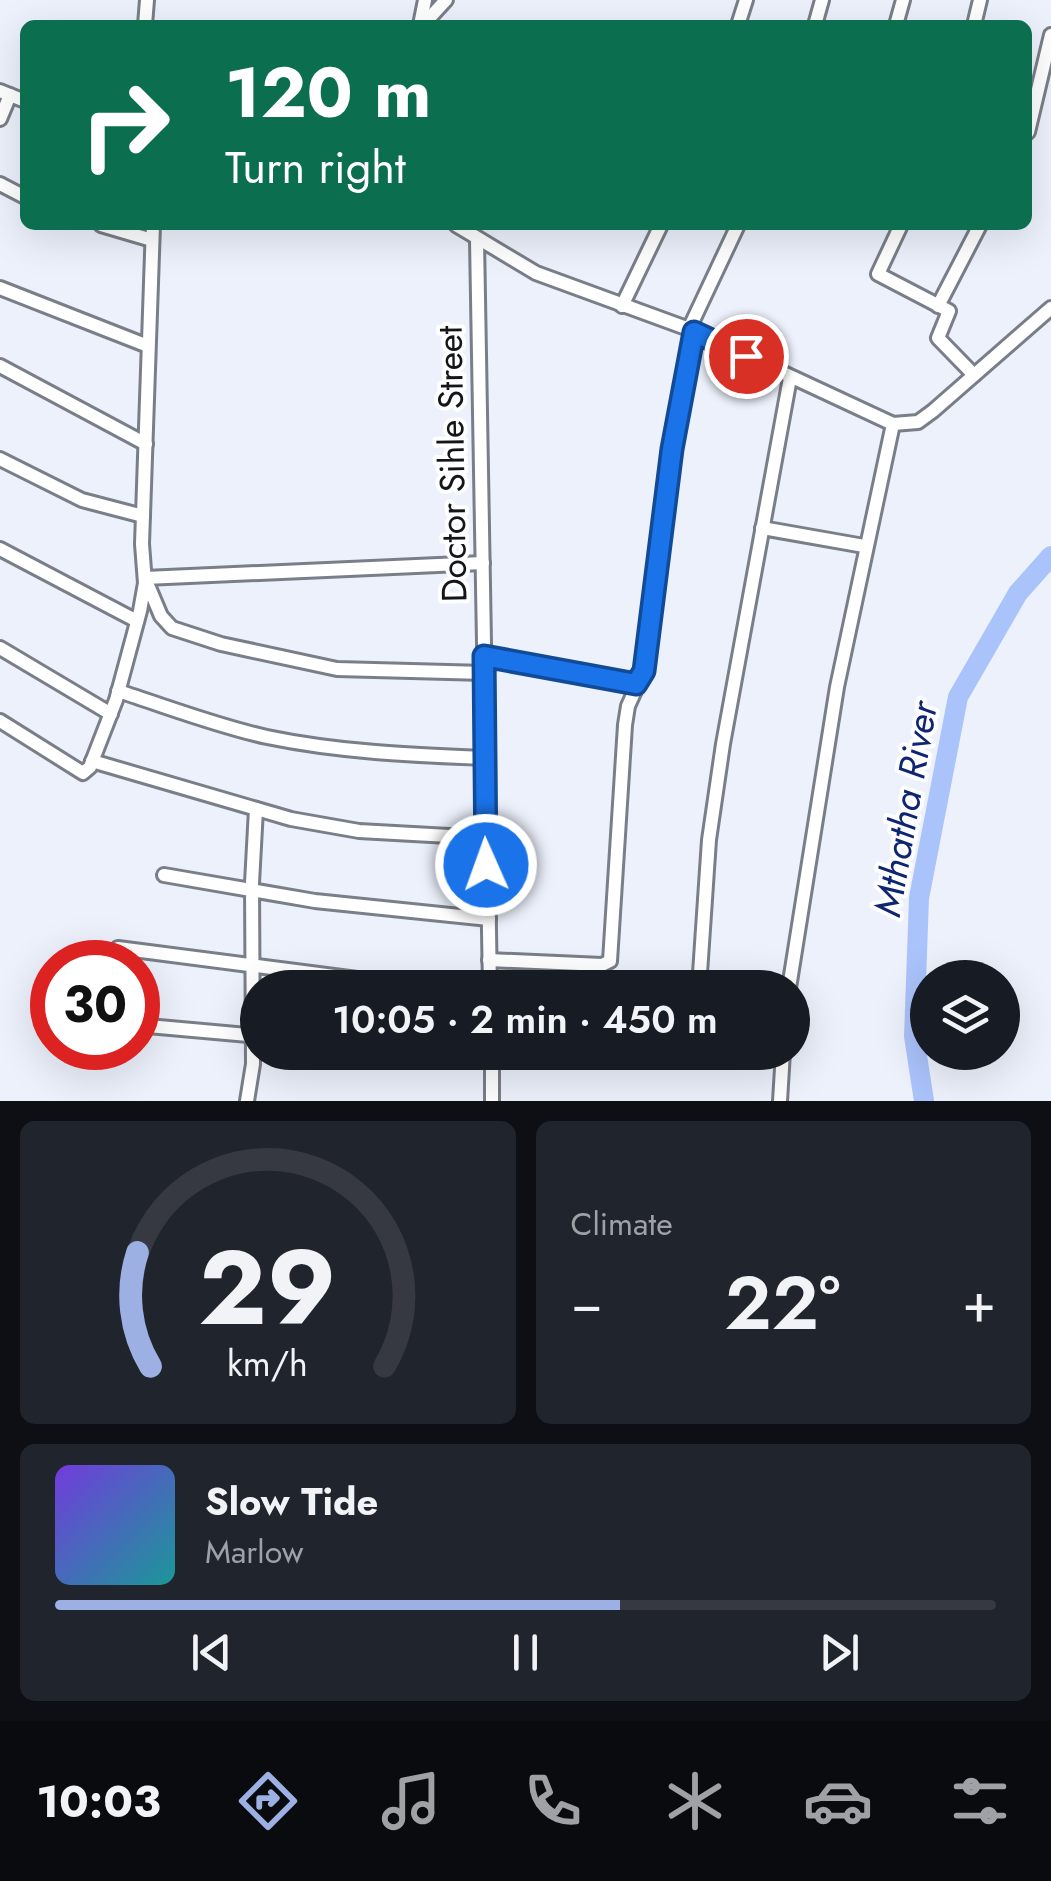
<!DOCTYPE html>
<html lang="en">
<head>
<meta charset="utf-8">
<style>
  :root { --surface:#171b24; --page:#20242c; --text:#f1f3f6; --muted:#9ea1a6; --line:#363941; --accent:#9cb0e4 }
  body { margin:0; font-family:Jost,sans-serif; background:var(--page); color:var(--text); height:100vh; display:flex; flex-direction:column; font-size:38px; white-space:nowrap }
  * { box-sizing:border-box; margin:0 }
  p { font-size:32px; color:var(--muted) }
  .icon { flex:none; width:55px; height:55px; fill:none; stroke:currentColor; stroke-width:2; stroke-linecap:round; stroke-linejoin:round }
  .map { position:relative; height:1101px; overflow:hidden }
  .details { display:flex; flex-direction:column; gap:20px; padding:20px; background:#0d0f14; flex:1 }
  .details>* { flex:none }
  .banner { position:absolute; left:20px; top:20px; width:1012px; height:210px; border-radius:15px; box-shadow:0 10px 40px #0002; background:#0b6e4f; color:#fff; overflow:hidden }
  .controls { position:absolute; left:910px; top:960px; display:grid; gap:20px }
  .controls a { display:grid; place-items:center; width:110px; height:110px; border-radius:50%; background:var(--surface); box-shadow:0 10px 40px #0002; font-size:50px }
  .speed { position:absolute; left:30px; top:940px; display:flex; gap:20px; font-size:50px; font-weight:700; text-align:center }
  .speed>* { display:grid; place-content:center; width:130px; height:130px; border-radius:50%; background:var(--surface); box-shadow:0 10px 40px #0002; line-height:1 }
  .speed .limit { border:15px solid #d22; background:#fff; color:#111 }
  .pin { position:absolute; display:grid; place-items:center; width:85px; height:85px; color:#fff; margin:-42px; border:5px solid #fff; border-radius:50%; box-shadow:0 2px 10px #0007 }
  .me { position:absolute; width:110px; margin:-55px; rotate:358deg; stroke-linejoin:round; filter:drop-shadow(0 0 8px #0008) }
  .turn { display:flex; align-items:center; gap:35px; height:210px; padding:0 40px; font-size:45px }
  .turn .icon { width:130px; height:130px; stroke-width:2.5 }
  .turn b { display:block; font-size:70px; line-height:85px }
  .big { font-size:75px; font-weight:600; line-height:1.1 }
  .details .card { flex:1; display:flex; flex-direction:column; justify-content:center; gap:15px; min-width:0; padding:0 35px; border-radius:15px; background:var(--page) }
  .details .dial { align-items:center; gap:0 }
  .dial svg { height:260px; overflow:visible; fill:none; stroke:var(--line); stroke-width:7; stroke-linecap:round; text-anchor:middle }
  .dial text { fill:var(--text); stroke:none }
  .song { display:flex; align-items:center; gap:30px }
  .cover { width:120px; height:120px; border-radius:15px; background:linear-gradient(135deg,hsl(260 70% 55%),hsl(180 70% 35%)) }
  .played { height:10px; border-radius:5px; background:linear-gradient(90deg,var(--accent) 60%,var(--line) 60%) }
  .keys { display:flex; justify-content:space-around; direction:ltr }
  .heat { display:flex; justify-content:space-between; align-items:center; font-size:55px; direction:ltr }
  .details .tiles { flex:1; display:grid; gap:20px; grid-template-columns:1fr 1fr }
  .card:last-child { grid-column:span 2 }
  .trip { position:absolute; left:240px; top:970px; width:570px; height:100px; border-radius:50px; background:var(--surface); box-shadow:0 10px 40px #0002; font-weight:600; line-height:100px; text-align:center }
  .tab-bar { display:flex; height:160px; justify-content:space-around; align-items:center; background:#090b0e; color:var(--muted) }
  .tab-bar .icon { width:70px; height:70px }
  .tab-bar .current { color:var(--accent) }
  .tab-bar b { font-size:45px; color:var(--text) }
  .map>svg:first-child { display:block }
</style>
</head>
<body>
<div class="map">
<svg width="1051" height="1101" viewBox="0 0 1051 1101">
  <rect width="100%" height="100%" fill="#ecf1fc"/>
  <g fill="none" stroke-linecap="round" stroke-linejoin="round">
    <polyline stroke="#aac3fb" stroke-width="20" points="924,1101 914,1036 919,898 958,697 1018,593 1051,556"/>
    <defs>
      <g id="street">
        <polyline points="145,25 147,0"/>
        <polyline points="420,25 425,0"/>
        <polyline points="423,25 446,0"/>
        <polyline points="738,25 746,0"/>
        <polyline points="815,25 822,0"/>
        <polyline points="896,25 903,0"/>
        <polyline points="974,25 980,0"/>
        <polyline points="0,91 25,101"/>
        <polyline points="0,119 10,95"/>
        <polyline points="1028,132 1051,35"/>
        <polyline points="0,184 25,197"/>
        <polyline points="101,225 152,240"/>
        <polyline points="456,225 536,273 689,329 893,424 918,422 933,411 1051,308"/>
        <polyline points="901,225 878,274 949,311 938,338 974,375"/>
        <polyline points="477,240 490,988"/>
        <polyline points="0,288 148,346"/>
        <polyline points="622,306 661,225"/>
        <polyline points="938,306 980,225"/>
        <polyline points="689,329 738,225"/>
        <polyline points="0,366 146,444"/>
        <polyline points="0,459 82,500 143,516"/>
        <polyline points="762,528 864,546"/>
        <polyline points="0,549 137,621"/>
        <polyline points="483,563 145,578 161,616 172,628 221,644 337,669 485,673"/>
        <polyline points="0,648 111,714"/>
        <polyline points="484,656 636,685"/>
        <path d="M118,691C168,707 217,726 267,737C339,752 411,755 484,758"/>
        <polyline points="0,721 83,773 90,767 116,700 140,611 145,583 142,544 153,225"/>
        <polyline points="92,761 291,819 359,831 485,838"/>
        <polyline points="164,875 315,901 489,919"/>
        <polyline points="118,948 427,988"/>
        <polyline points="489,960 602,965 610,961 625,725 628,706 644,671 668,479 694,332"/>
        <polyline points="699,988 709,840 723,744 790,378"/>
        <polyline points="789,988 837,687 893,424"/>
        <polyline points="148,1026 258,1036"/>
        <polyline points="415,1052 492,1056"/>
        <polyline points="492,1052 492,1101"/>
        <polyline points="247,1101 253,1064 252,883 256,809"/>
        <polyline points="780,1101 783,1052"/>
      </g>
    </defs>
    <use href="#street" stroke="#7a7e88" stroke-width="18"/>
    <use href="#street" stroke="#fff" stroke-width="12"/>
  </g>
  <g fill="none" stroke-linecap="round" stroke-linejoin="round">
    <defs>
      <polyline id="route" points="486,865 484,656 636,684 644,671 672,449 694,332 746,356"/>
    </defs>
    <use href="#route" stroke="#114b97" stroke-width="25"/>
    <use href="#route" stroke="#1a73e8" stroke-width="18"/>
  </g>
  <g text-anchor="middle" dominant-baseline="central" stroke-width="8" stroke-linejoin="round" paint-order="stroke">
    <g font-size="35" fill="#141519" stroke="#fefefe">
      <text transform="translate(452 464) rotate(-91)">Doctor Sihle Street</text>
    </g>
    <g font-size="38" font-style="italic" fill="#0e2572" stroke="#fefefe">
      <text transform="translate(905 809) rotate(-80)">Mthatha River</text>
    </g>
  </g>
</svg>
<div class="controls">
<a><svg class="icon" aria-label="layers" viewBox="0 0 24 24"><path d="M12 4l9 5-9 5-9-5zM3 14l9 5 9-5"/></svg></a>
</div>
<div class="speed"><div class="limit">30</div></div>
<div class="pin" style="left:746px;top:356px;background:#d93025"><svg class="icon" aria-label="arrive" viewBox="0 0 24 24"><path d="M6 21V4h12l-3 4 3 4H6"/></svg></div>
<svg class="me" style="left:486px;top:865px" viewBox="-20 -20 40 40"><circle r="17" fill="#1a73e8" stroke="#fff" stroke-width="3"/><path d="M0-11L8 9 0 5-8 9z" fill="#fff"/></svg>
<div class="trip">10:05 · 2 min · 450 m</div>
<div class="banner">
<div class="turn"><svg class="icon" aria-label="right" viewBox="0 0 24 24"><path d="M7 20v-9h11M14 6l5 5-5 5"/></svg><div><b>120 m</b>Turn right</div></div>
</div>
</div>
<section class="details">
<div class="tiles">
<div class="card dial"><svg viewBox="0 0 100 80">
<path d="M14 69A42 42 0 1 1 86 69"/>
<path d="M14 69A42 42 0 0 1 10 34" stroke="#9cb0e4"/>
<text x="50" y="56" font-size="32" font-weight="700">29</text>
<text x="50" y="72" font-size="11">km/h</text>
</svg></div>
<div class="card"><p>Climate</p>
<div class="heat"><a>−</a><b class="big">22°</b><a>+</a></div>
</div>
<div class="card">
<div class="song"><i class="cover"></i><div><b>Slow Tide</b><p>Marlow</p></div></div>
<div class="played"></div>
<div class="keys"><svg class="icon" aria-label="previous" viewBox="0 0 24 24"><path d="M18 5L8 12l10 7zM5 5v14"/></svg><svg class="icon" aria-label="pause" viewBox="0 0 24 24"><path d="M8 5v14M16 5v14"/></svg><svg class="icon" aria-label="next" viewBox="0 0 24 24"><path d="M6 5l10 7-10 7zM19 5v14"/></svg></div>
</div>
</div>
</section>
<nav class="tab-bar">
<b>10:03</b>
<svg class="icon current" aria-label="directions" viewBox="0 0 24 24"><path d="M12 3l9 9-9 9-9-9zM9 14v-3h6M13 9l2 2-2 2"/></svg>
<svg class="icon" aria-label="music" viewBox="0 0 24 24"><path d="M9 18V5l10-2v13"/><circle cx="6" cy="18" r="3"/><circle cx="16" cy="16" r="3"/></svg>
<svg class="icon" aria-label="phone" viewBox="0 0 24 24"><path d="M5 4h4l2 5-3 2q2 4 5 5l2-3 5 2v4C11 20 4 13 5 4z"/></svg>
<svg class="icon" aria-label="climate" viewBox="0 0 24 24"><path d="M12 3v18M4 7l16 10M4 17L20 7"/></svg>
<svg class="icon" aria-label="car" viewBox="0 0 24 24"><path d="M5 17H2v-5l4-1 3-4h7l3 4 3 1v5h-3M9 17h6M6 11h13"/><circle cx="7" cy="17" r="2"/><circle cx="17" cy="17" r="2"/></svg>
<svg class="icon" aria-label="filters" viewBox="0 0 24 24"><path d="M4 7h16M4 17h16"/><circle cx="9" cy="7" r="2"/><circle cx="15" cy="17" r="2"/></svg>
</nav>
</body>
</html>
